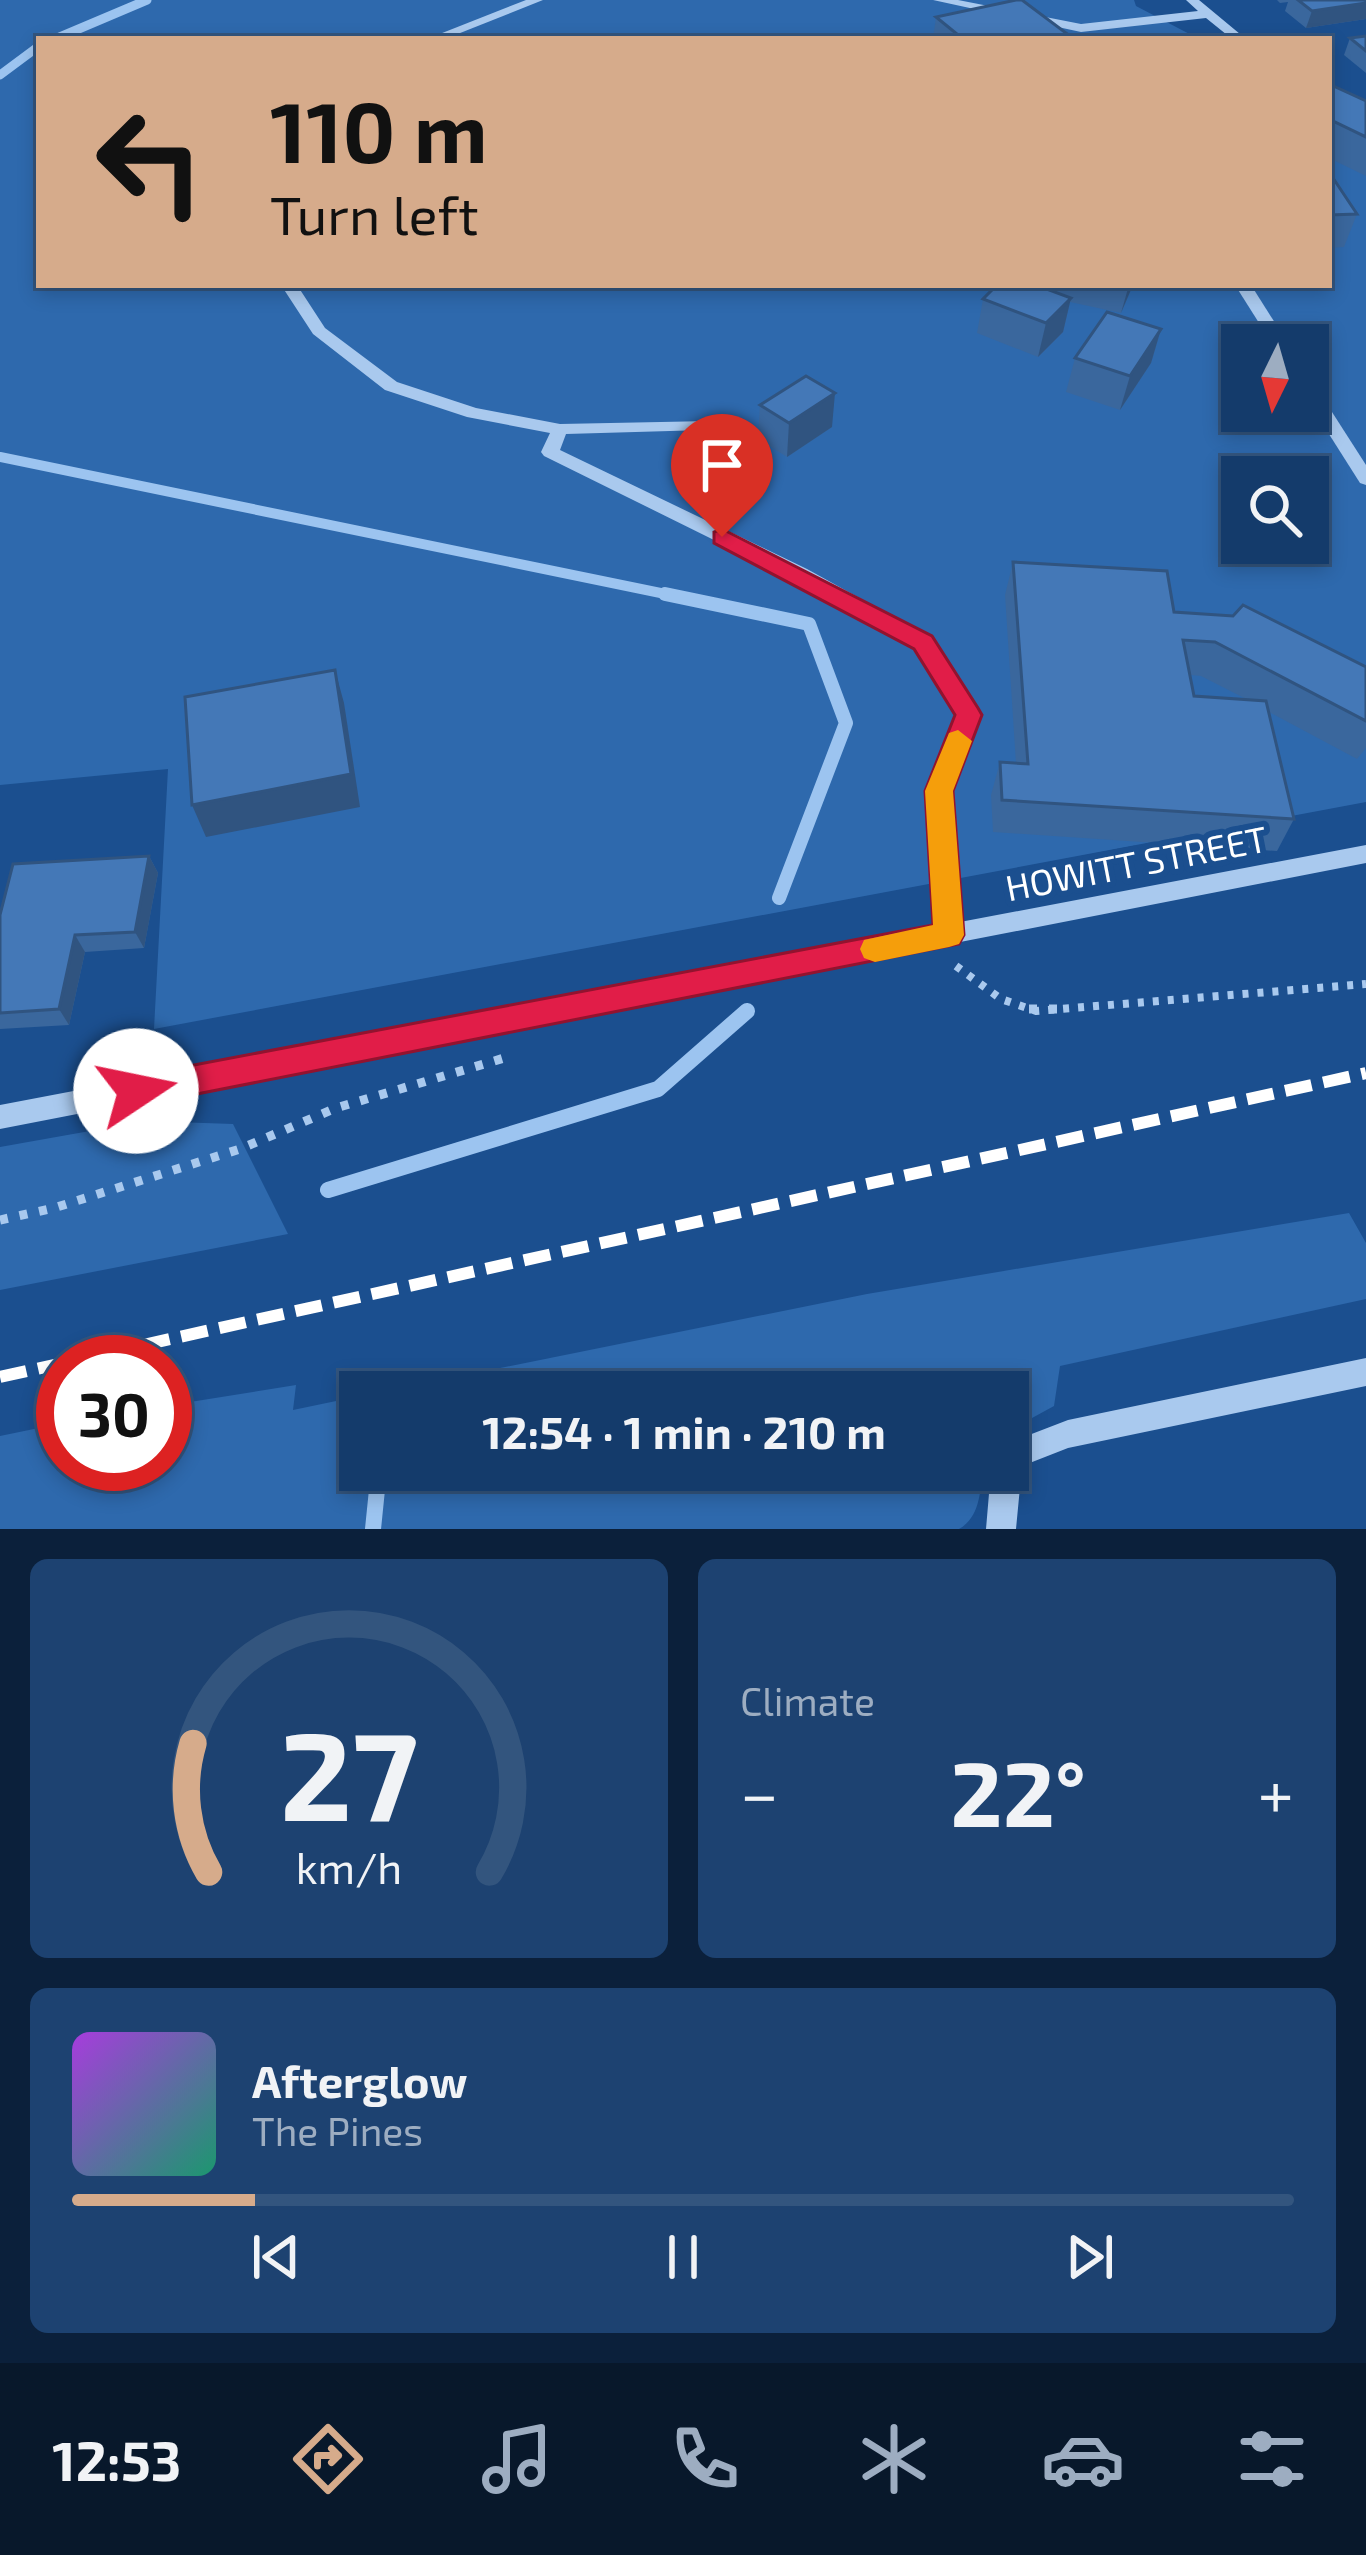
<!DOCTYPE html>
<html lang="en">
<head>
<meta charset="utf-8">
<style>
  :root { --surface:#143b6b; --page:#1d4271; --text:#f1f3f6; --muted:#9dadc1; --line:#33557e; --accent:#d6ab8b }
  body { margin:0; font-family:"Exo 2",sans-serif; background:var(--page); color:var(--text); height:100vh; display:flex; flex-direction:column; font-size:45px; white-space:nowrap }
  * { box-sizing:border-box; margin:0 }
  p { font-size:39px; color:var(--muted) }
  .icon { flex:none; width:66px; height:66px; fill:none; stroke:currentColor; stroke-width:2; stroke-linecap:round; stroke-linejoin:round }
  .map { position:relative; height:1529px; overflow:hidden }
  .details { display:flex; flex-direction:column; gap:30px; padding:30px; background:#0b203b; flex:1 }
  .details>* { flex:none }
  .banner { position:absolute; left:36px; top:36px; width:1296px; height:252px; border-radius:0px; box-shadow:0 6px 18px #0003,0 0 0 3px var(--line); background:#d6ab8b; color:#111; overflow:hidden }
  .needle { width:78px; rotate:185deg }
  .fabs { position:absolute; left:1221px; top:324px; display:grid; gap:24px }
  .fabs a { display:grid; place-items:center; width:108px; height:108px; border-radius:0px; background:var(--surface); box-shadow:0 6px 18px #0003,0 0 0 3px var(--line); font-size:60px }
  .speed { position:absolute; left:36px; top:1335px; display:flex; gap:24px; font-size:60px; font-weight:700; text-align:center }
  .speed>* { display:grid; place-content:center; width:156px; height:156px; border-radius:50%; background:var(--surface); box-shadow:0 6px 18px #0003,0 0 0 3px var(--line); line-height:1 }
  .speed .limit { border:18px solid #d22; background:#fff; color:#111 }
  .pin { position:absolute; display:grid; place-items:center; width:102px; height:102px; color:#fff; margin:-123px -51px; border-radius:50% 50% 50% 0; rotate:-45deg; box-shadow:0 0 12px #0007 }
  .pin .icon { rotate:45deg }
  .me { position:absolute; width:132px; margin:-66px; rotate:79deg; stroke-linejoin:round; filter:drop-shadow(0 0 9px #0008) }
  .turn { display:flex; align-items:center; gap:42px; height:252px; padding:0 36px; font-size:54px }
  .turn .icon { width:156px; height:156px; stroke-width:2.5 }
  .turn b { display:block; font-size:84px; line-height:102px }
  .big { font-size:90px; font-weight:700; line-height:1.1 }
  .details .widget { flex:1; display:flex; flex-direction:column; justify-content:center; gap:18px; min-width:0; padding:0 42px; border-radius:18px; background:var(--page) }
  .details .dial { align-items:center; gap:0 }
  .dial svg { height:312px; overflow:visible; fill:none; stroke:var(--line); stroke-width:7; stroke-linecap:round; text-anchor:middle }
  .dial text { fill:var(--text); stroke:none }
  .song { display:flex; align-items:center; gap:36px }
  .cover { width:144px; height:144px; border-radius:18px; background:linear-gradient(135deg,hsl(280 70% 55%),hsl(160 70% 35%)) }
  .played { height:12px; border-radius:6px; background:linear-gradient(90deg,var(--accent) 15%,var(--line) 15%) }
  .keys { display:flex; justify-content:space-around; direction:ltr }
  .heat { display:flex; justify-content:space-between; align-items:center; font-size:66px; direction:ltr }
  .details .tiles { flex:1; display:grid; gap:30px; grid-template-columns:1fr 1fr }
  .widget:last-child { grid-column:span 2 }
  .trip { position:absolute; left:339px; top:1371px; width:690px; height:120px; border-radius:0px; background:var(--surface); box-shadow:0 6px 18px #0003,0 0 0 3px var(--line); font-weight:700; line-height:120px; text-align:center }
  .menu { display:flex; height:192px; justify-content:space-around; align-items:center; background:#08182b; color:var(--muted) }
  .menu .icon { width:84px; height:84px }
  .menu .active { color:var(--accent) }
  .menu b { font-size:54px; color:var(--text) }
  .map>svg:first-child { display:block }
</style>
</head>
<body>
<div class="map">
<svg width="1366" height="1529" viewBox="0 0 1366 1529">
  <rect width="100%" height="100%" fill="#1b4f8f"/>
  <g fill="#2e69ad" fill-rule="evenodd">
    <path d="M0,0H1134L1136,6L1199,39H39V285H1329V107L1366,127V802L154,1029L168,769L0,785ZM1242,345H1308V411H1242ZM1242,477H1308V543H1242Z"/>
    <polygon points="146,1121 233,1124 288,1234 0,1290 0,1147"/>
    <polygon points="1349,1213 1366,1243 1366,1299 1060,1366 1054,1406 1008,1431 1008,1392 381,1392 867,1294"/>
    <path d="M296,1385L293,1410L360,1396V1470H983C980,1492 980,1517 959,1529H0V1436L63,1423V1464H165V1406Z"/>
  </g>
  <g fill="none" stroke-linecap="round" stroke-linejoin="round">
    <g stroke="#9cc4f0" stroke-width="9">
      <polyline points="55,39 147,0"/>
      <polyline points="0,75 39,46"/>
    </g>
    <polyline stroke="#9cc4f0" stroke-width="10" points="0,457 680,597"/>
    <polyline stroke="#9cc4f0" stroke-width="14" points="665,594 809,624 846,723 779,898"/>
    <g stroke="#9cc4f0" stroke-width="16">
      <polyline points="328,1190 658,1089 747,1011"/>
      <polyline points="373,1529 379,1470"/>
    </g>
    <polyline stroke="#a9c9ee" stroke-width="8" stroke-dasharray="6 9" stroke-linecap="butt" points="956,966 1001,999 1036,1011 1366,984"/>
    <g stroke="#a9c9ee" stroke-width="9" stroke-dasharray="8 12" stroke-linecap="butt">
      <polyline points="1029,1009 1063,1009"/>
      <polyline points="0,1220 54,1208 240,1149 336,1108 511,1056"/>
    </g>
    <g fill="#a9c9ee" fill-rule="evenodd">
      <polygon points="526,0 543,0 445,39 427,39"/>
      <polygon points="933,0 958,0 1081,24 1198,11 1186,0 1199,0 1246,39 1232,39 1206,18 1081,32"/>
      <polygon points="281,285 297,285 325,328 397,382 476,408 560,424 711,421 711,429 705,430 566,434 560,450 807,569 930,637 978,715 950,791 960,922 1366,845 1366,863 0,1129 0,1105 937,927 928,791 958,715 916,647 793,579 544,456 541,452 550,433 467,417 385,390 313,334"/>
      <polygon points="1235,285 1251,285 1289,345 1273,345"/>
      <polygon points="1308,383 1314,384 1366,465 1366,485 1360,483 1308,401"/>
      <polygon points="1366,1358 1366,1386 1068,1448 1022,1466 1016,1529 986,1529 991,1470 1008,1470 1008,1443 1068,1420"/>
    </g>
    <g stroke="#fff" stroke-width="12" stroke-dasharray="27 12" stroke-linecap="butt">
      <polyline points="67,1362 1366,1073"/>
      <polyline points="0,1377 63,1363"/>
    </g>
  </g>
  <g fill="#3a679d" fill-rule="evenodd">
    <polygon points="1277,0 1366,0 1366,19 1306,28 1285,11 1288,2 1280,3"/>
    <polygon points="936,17 1074,39 933,39"/>
    <polygon points="1366,36 1366,73 1344,55 1350,38"/>
    <polygon points="1329,84 1366,101 1366,176 1329,158"/>
    <polygon points="1329,172 1357,214 1344,247 1329,248"/>
    <polygon points="997,285 1133,285 1121,313 1070,302 1063,332 1038,357 977,333 983,299"/>
    <polygon points="1161,329 1151,363 1120,410 1066,392 1075,358"/>
    <polygon points="760,405 832,427 787,457 758,439"/>
    <path d="M1013,562L1174,612L1366,667V748L1357,759L1269,712L1294,819L1277,851L993,832L991,795L1000,762L1016,764L1005,595ZM1190,675L1201,676L1246,699L1194,696Z"/>
    <polygon points="149,856 158,873 144,948 85,952 69,1025 0,1029 0,915"/>
  </g>
  <g fill="#305480">
    <polygon points="1366,3 1366,19 1306,28 1312,11"/>
    <polygon points="1129,285 1133,285 1121,313"/>
    <polygon points="1071,298 1063,332 1038,357 1046,323"/>
    <polygon points="1161,329 1151,363 1120,410 1130,376"/>
    <polygon points="835,393 832,427 787,457 789,423"/>
    <polygon points="335,670 344,703 360,807 206,837 192,805"/>
    <polygon points="149,856 158,873 144,948 135,932"/>
    <polygon points="75,935 85,952 69,1025 59,1009"/>
  </g>
  <g fill="#4478b7" stroke="#305480" stroke-width="3">
    <polygon points="1016,0 1022,0 1074,39 963,39 936,17"/>
    <polygon points="1298,0 1366,0 1366,3 1312,11"/>
    <polygon points="1366,36 1366,51 1350,38"/>
    <polygon points="1329,84 1366,101 1366,137 1329,119"/>
    <polygon points="1329,172 1357,214 1329,215"/>
    <polygon points="997,285 1036,285 1071,298 1046,323 983,299"/>
    <polygon points="1107,312 1161,329 1130,376 1075,358"/>
    <polygon points="806,376 835,393 789,423 760,405"/>
    <polygon points="1013,562 1167,571 1174,612 1233,616 1243,605 1366,667 1366,721 1215,642 1183,640 1194,696 1266,701 1294,819 1002,800 1000,762 1028,764"/>
    <polygon points="335,670 351,774 192,805 185,697"/>
    <polygon points="149,856 135,932 75,935 59,1009 0,1013 0,915 13,864"/>
  </g>
  <polygon fill="#e11d48" stroke="#92132f" stroke-width="3" points="722,529 932,636 978,708 982,715 953,791 964,935 959,944 136,1106 124,1102 119,1091 124,1081 136,1076 933,925 925,791 955,715 914,649 714,543 714,532"/>
  <polygon fill="#f59e0b" points="958,730 972,741 953,791 964,935 959,944 949,947 875,962 864,958 860,949 864,940 933,925 925,791 949,733"/>
  <g text-anchor="middle" dominant-baseline="central" stroke-width="12" stroke-linejoin="round" paint-order="stroke">
    <g font-size="36" fill="#fff" stroke="#1b4f8f">
      <text transform="translate(1136 862) rotate(-11)">HOWITT STREET</text>
    </g>
  </g>
</svg>
<div class="fabs">
<a><svg class="needle" viewBox="-14 -14 28 28"><path d="M0-13l5 13h-10z" fill="#e53935"/><path d="M0 13l5-13h-10z" fill="#9dadc1"/></svg></a>
<a><svg class="icon" aria-label="search" viewBox="0 0 24 24"><circle cx="10" cy="10" r="6"/><path d="M15 15l6 6"/></svg></a>
</div>
<div class="speed"><div class="limit">30</div></div>
<div class="pin" style="left:722px;top:537px;background:#d93025"><svg class="icon" aria-label="arrive" viewBox="0 0 24 24"><path d="M6 21V4h12l-3 4 3 4H6"/></svg></div>
<svg class="me" style="left:136px;top:1091px" viewBox="-20 -20 40 40"><circle r="19" fill="#fff"/><path d="M0-13L10 11 0 6-10 11z" fill="#e11d48"/></svg>
<div class="trip">12:54 · 1 min · 210 m</div>
<div class="banner">
<div class="turn"><svg class="icon" aria-label="left" viewBox="0 0 24 24"><path d="M17 20v-9H6M10 6l-5 5 5 5"/></svg><div><b>110 m</b>Turn left</div></div>
</div>
</div>
<section class="details">
<div class="tiles">
<div class="widget dial"><svg viewBox="0 0 100 80">
<path d="M14 69A42 42 0 1 1 86 69"/>
<path d="M14 69A42 42 0 0 1 10 36" stroke="#d6ab8b"/>
<text x="50" y="56" font-size="32" font-weight="700">27</text>
<text x="50" y="72" font-size="11">km/h</text>
</svg></div>
<div class="widget"><p>Climate</p>
<div class="heat"><a>−</a><b class="big">22°</b><a>+</a></div>
</div>
<div class="widget">
<div class="song"><i class="cover"></i><div><b>Afterglow</b><p>The Pines</p></div></div>
<div class="played"></div>
<div class="keys"><svg class="icon" aria-label="previous" viewBox="0 0 24 24"><path d="M18 5L8 12l10 7zM5 5v14"/></svg><svg class="icon" aria-label="pause" viewBox="0 0 24 24"><path d="M8 5v14M16 5v14"/></svg><svg class="icon" aria-label="next" viewBox="0 0 24 24"><path d="M6 5l10 7-10 7zM19 5v14"/></svg></div>
</div>
</div>
</section>
<nav class="menu">
<b>12:53</b>
<svg class="icon active" aria-label="directions" viewBox="0 0 24 24"><path d="M12 3l9 9-9 9-9-9zM9 14v-3h6M13 9l2 2-2 2"/></svg>
<svg class="icon" aria-label="music" viewBox="0 0 24 24"><path d="M9 18V5l10-2v13"/><circle cx="6" cy="18" r="3"/><circle cx="16" cy="16" r="3"/></svg>
<svg class="icon" aria-label="phone" viewBox="0 0 24 24"><path d="M5 4h4l2 5-3 2q2 4 5 5l2-3 5 2v4C11 20 4 13 5 4z"/></svg>
<svg class="icon" aria-label="climate" viewBox="0 0 24 24"><path d="M12 3v18M4 7l16 10M4 17L20 7"/></svg>
<svg class="icon" aria-label="car" viewBox="0 0 24 24"><path d="M5 17H2v-5l4-1 3-4h7l3 4 3 1v5h-3M9 17h6M6 11h13"/><circle cx="7" cy="17" r="2"/><circle cx="17" cy="17" r="2"/></svg>
<svg class="icon" aria-label="filters" viewBox="0 0 24 24"><path d="M4 7h16M4 17h16"/><circle cx="9" cy="7" r="2"/><circle cx="15" cy="17" r="2"/></svg>
</nav>
</body>
</html>
